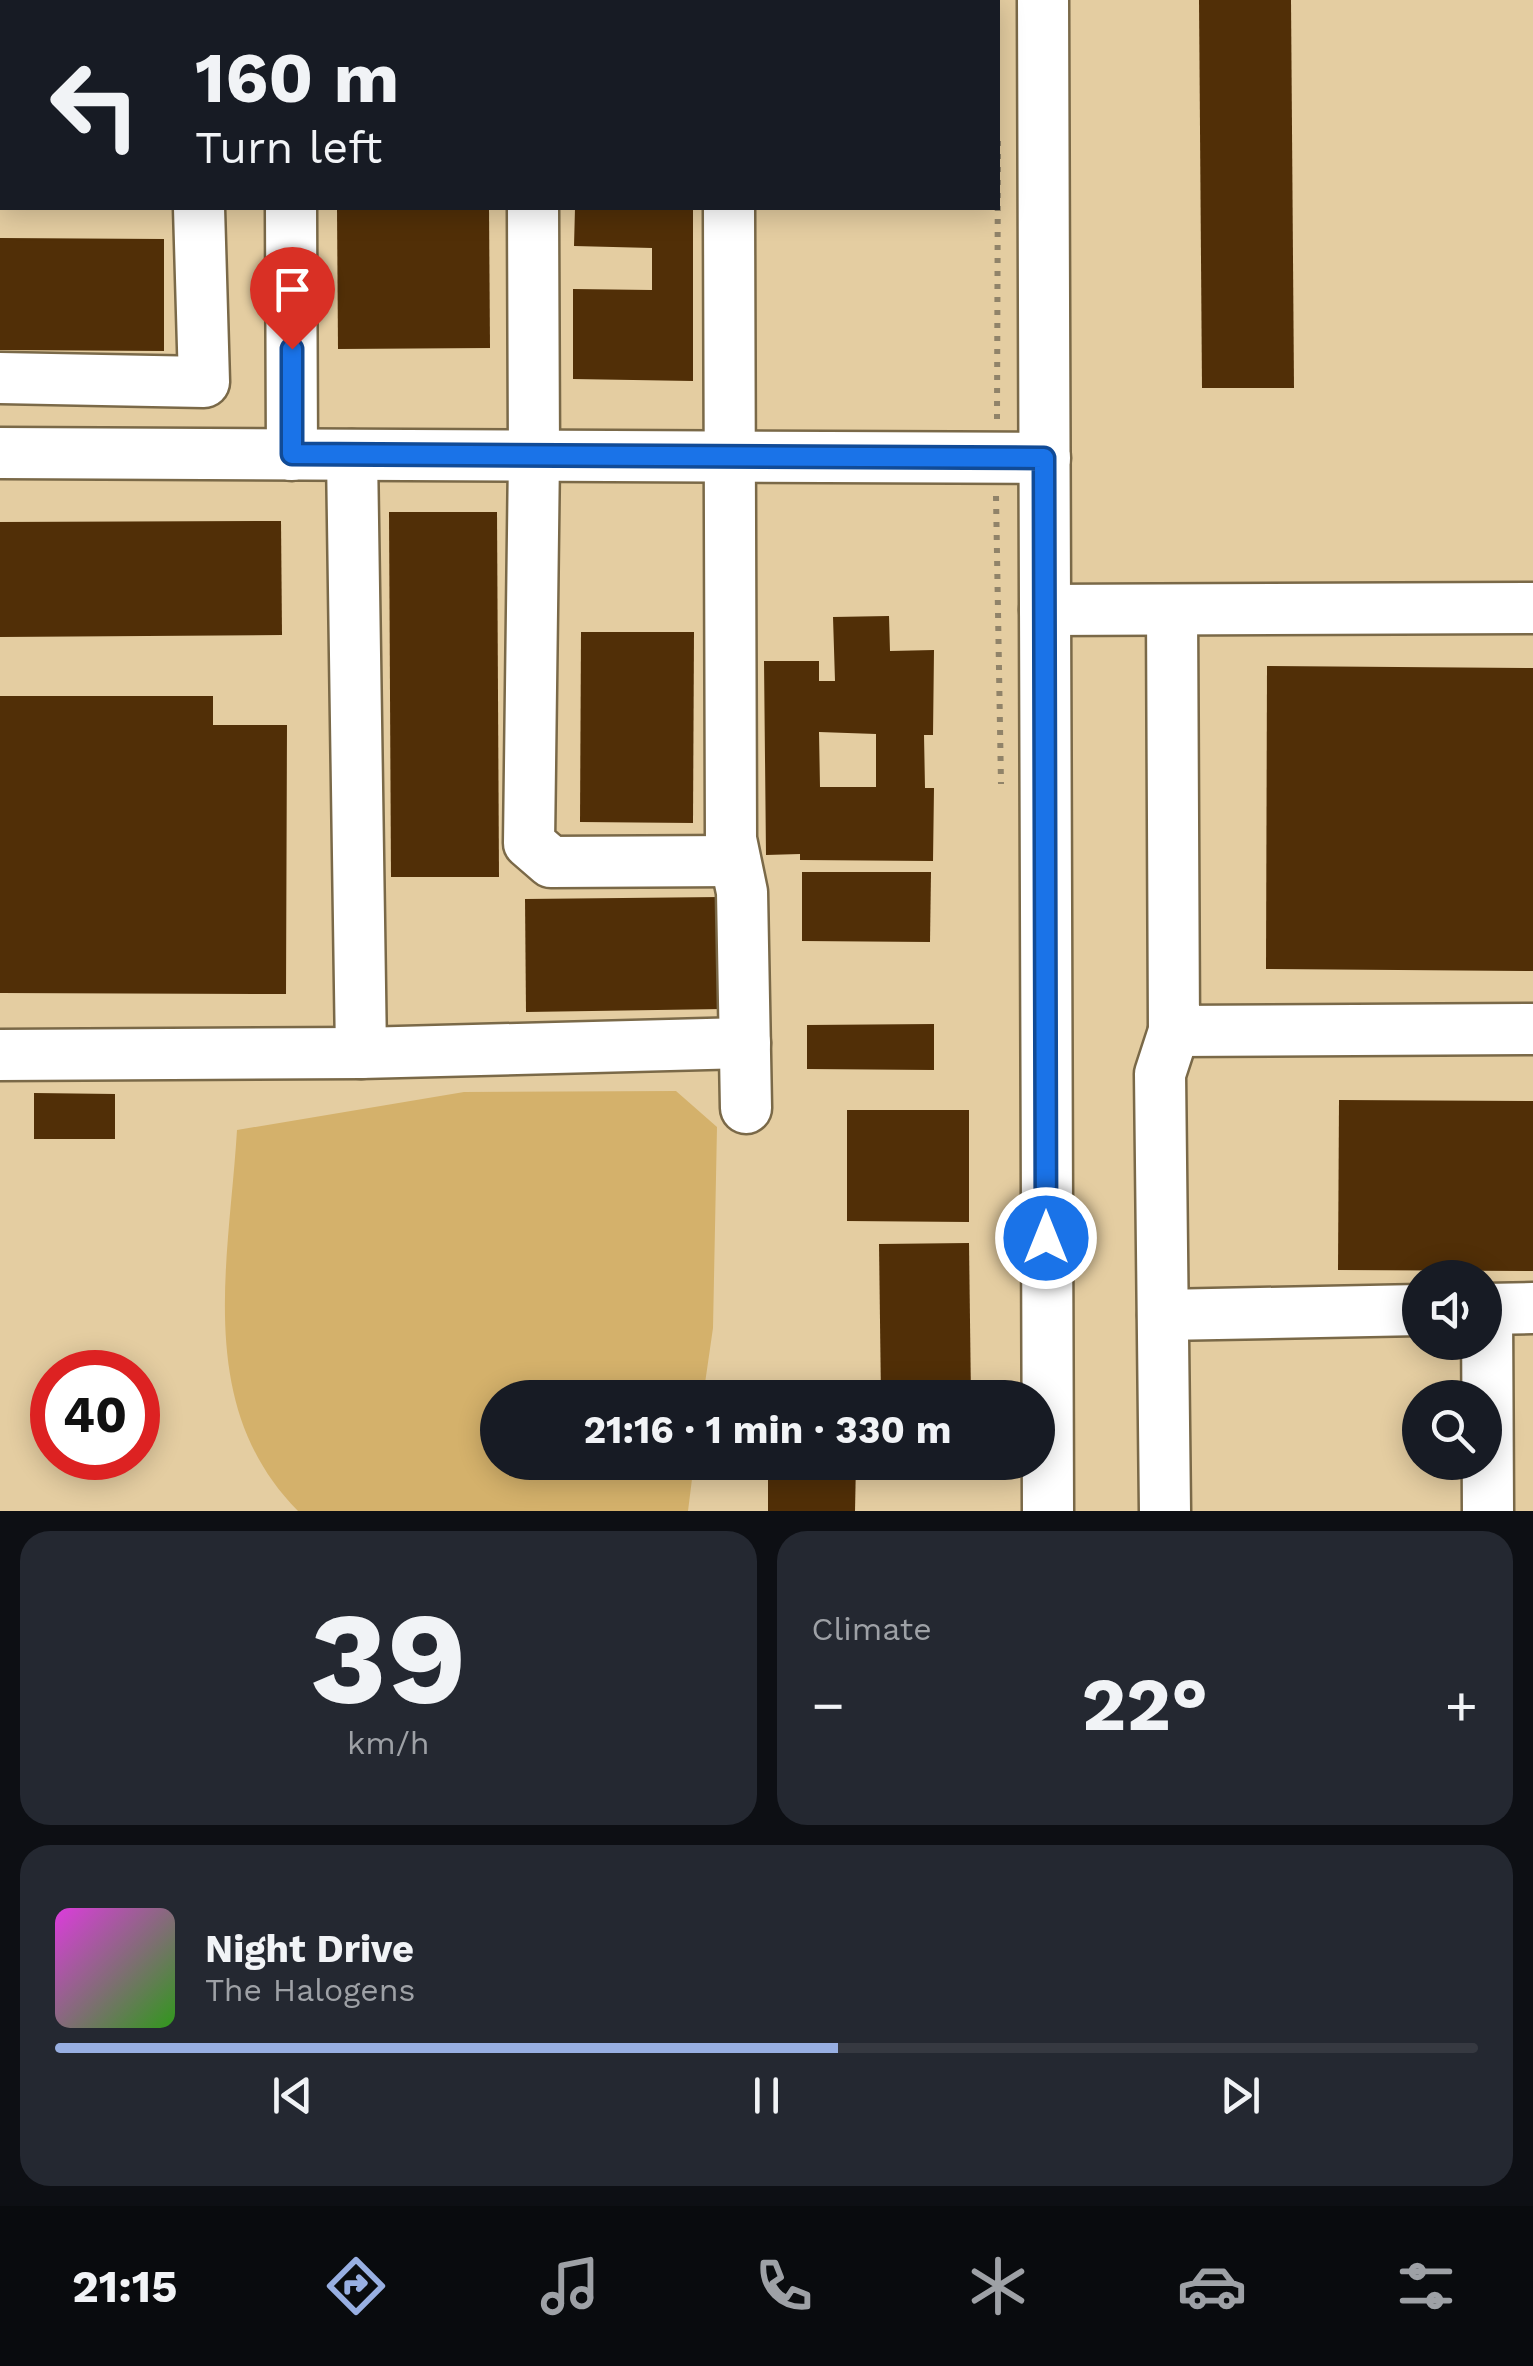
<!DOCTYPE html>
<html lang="en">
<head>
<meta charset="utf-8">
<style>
  :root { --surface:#171b24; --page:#242831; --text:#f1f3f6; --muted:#9ea1a6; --line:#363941; --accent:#98afe2 }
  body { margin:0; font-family:"Work Sans",sans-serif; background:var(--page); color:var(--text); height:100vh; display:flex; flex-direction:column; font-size:38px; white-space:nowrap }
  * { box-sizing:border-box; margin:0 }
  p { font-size:32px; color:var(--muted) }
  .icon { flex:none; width:55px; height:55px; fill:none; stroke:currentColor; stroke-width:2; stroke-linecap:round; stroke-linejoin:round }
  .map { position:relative; height:1511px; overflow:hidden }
  .panel { display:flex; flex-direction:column; gap:20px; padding:20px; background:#0d0f14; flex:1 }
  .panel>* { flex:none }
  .top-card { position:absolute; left:0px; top:0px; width:1000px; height:210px; box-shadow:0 5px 25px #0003; background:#171b24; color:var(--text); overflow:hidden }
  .controls { position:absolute; left:1402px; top:1260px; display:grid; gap:20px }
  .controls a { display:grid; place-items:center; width:100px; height:100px; border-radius:50%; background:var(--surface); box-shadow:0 5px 25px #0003; font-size:50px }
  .speed { position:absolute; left:30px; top:1350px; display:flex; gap:20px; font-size:50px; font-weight:700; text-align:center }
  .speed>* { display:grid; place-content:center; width:130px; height:130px; border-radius:50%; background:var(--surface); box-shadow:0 5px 25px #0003; line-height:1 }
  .speed .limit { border:15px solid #d22; background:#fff; color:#111 }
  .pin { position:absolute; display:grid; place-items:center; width:85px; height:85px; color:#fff; margin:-102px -42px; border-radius:50% 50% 50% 0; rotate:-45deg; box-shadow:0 0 10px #0007 }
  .pin .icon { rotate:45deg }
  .me { position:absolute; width:110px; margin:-55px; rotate:0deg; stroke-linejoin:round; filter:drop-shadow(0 0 8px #0008) }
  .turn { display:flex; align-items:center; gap:35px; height:210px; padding:0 30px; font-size:45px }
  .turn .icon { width:130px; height:130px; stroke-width:2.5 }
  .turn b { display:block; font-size:70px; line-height:85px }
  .big { font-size:75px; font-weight:700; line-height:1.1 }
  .panel .card { flex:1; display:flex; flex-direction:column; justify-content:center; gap:15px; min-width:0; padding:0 35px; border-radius:30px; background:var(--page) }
  .panel .dial { align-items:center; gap:0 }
  .dial b { font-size:130px; line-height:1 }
  .song { display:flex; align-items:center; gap:30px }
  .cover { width:120px; height:120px; border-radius:15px; background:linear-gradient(135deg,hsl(300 70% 55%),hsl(110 70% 35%)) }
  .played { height:10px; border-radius:5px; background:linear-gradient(90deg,var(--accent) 55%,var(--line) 55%) }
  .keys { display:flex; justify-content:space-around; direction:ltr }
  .heat { display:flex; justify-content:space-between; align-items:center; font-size:55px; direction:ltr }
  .panel .tiles { flex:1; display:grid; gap:20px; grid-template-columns:1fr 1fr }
  .card:last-child { grid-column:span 2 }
  .trip { position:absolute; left:480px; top:1380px; width:575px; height:100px; border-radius:50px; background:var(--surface); box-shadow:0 5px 25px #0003; font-weight:700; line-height:100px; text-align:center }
  .menu { display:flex; height:160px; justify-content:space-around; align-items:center; background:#090b0e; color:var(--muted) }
  .menu .icon { width:70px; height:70px }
  .menu .selected { color:var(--accent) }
  .menu b { font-size:45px; color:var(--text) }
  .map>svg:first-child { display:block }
</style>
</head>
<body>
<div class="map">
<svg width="1533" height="1511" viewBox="0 0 1533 1511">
  <rect width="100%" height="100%" fill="#e9d6b2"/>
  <path fill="#e4cda1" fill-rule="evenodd" d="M0,0H1533V1511H0ZM2,2H998V208H2ZM1420,1278H1485V1342H1420ZM52,1372H138V1458H52ZM498,1398H1038V1462H498ZM1420,1398H1485V1462H1420Z"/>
  <path fill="#d4b16b" d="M676,1091L717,1127L713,1328L703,1397L498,1398V1462L694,1463L688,1511H298C194,1406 229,1262 237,1130L464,1092Z"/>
  <g fill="#512f07" fill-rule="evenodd">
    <polygon points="1199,0 1291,0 1294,388 1202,388"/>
    <polygon points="337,208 489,208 490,348 338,349"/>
    <polygon points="575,208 693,208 693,381 573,379 573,289 652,290 652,248 574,246"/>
    <polygon points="0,238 164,239 164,351 0,350"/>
    <polygon points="389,512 497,512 499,877 391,877"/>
    <polygon points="281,521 282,635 0,637 0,522"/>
    <path d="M889,616L890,651L934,650L933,735H924L925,788H934L933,861L800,860V854L766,855L764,661H819V681H835L833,617ZM819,732L876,734V787H820Z"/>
    <polygon points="581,632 694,632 693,823 580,822"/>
    <polygon points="1267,666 1533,668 1533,971 1266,969"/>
    <polygon points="0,696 213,696 213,725 287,725 286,994 0,993"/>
    <polygon points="802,872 931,872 930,942 802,941"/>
    <polygon points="721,897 723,1009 526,1012 525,899"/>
    <polygon points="934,1024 934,1070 807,1069 807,1025"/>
    <polygon points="34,1093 115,1094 115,1139 34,1139"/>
    <polygon points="1339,1100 1533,1101 1533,1271 1338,1270"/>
    <polygon points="847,1110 969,1110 969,1222 847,1221"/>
    <polygon points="969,1243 971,1398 881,1398 879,1244"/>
    <polygon points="768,1462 856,1462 855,1511 768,1511"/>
  </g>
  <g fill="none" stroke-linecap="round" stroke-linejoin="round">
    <defs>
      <g id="minor">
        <polyline points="193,0 193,2"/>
        <polyline points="290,0 290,2"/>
        <polyline points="531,0 531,2"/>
        <polyline points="1043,0 1048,1511"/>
        <polyline points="291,208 292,455"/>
        <polyline points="533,208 534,456 529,843 551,862 735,861"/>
        <polyline points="729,208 731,839 742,892 746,1108"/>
        <polyline points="0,378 204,382 199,208"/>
        <polyline points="0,453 1045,458"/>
        <polyline points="352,455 361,1053"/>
        <polyline points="1045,610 1533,608"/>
        <polyline points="1172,610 1174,1031 1533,1029"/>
        <polyline points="0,1055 361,1053 745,1043"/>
        <polyline points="1485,1309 1533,1308"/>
        <polyline points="1487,1309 1488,1511"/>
        <polyline points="1163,1315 1420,1310"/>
        <polyline points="1165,1511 1160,1074 1174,1031"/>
      </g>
    </defs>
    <use href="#minor" stroke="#7a6948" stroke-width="55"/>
    <g stroke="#908369" stroke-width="6" stroke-dasharray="5 8" stroke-linecap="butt">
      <polyline points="997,419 998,136"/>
      <polyline points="996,496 1001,784"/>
    </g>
    <use href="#minor" stroke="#fff" stroke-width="50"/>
  </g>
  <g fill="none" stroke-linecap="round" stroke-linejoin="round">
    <defs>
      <polyline id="route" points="292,349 292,454 1044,458 1046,1238"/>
    </defs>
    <use href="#route" stroke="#114b97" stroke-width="25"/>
    <use href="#route" stroke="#1a73e8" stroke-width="18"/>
  </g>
</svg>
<div class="controls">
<a><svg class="icon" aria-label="sound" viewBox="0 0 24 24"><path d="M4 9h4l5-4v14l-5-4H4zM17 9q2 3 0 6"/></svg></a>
<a><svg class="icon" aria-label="search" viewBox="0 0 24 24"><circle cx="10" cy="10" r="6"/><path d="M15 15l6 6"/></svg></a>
</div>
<div class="speed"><div class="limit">40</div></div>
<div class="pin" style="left:292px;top:349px;background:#d93025"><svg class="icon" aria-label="arrive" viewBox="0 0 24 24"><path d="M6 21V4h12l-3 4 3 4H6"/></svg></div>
<svg class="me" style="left:1046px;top:1238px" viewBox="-20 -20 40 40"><circle r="17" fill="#1a73e8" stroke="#fff" stroke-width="3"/><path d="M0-11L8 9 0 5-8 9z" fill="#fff"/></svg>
<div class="trip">21:16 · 1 min · 330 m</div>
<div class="top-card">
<div class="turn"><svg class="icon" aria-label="left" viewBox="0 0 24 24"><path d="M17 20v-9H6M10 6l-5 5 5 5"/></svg><div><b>160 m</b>Turn left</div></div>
</div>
</div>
<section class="panel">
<div class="tiles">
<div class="card dial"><b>39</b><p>km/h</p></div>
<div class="card"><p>Climate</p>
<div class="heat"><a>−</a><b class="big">22°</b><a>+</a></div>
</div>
<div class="card">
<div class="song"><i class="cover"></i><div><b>Night Drive</b><p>The Halogens</p></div></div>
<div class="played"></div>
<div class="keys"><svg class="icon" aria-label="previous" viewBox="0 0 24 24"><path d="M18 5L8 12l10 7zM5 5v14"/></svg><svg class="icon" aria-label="pause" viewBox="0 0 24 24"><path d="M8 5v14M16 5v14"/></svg><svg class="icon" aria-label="next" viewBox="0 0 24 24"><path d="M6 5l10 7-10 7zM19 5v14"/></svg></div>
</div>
</div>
</section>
<nav class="menu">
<b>21:15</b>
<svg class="icon selected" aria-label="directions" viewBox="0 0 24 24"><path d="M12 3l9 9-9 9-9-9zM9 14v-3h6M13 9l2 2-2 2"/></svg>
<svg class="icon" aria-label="music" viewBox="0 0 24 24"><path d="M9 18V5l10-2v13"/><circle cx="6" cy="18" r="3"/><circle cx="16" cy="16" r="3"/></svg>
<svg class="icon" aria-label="phone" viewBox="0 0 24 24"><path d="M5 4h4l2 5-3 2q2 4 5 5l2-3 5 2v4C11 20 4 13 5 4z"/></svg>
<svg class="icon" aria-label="climate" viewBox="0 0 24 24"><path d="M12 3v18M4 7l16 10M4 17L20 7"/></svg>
<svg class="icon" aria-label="car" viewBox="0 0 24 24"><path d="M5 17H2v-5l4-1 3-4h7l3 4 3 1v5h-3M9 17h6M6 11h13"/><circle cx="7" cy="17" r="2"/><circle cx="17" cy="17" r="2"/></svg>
<svg class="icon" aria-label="filters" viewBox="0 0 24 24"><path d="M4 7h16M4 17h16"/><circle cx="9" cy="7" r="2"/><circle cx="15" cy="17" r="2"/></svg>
</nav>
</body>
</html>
